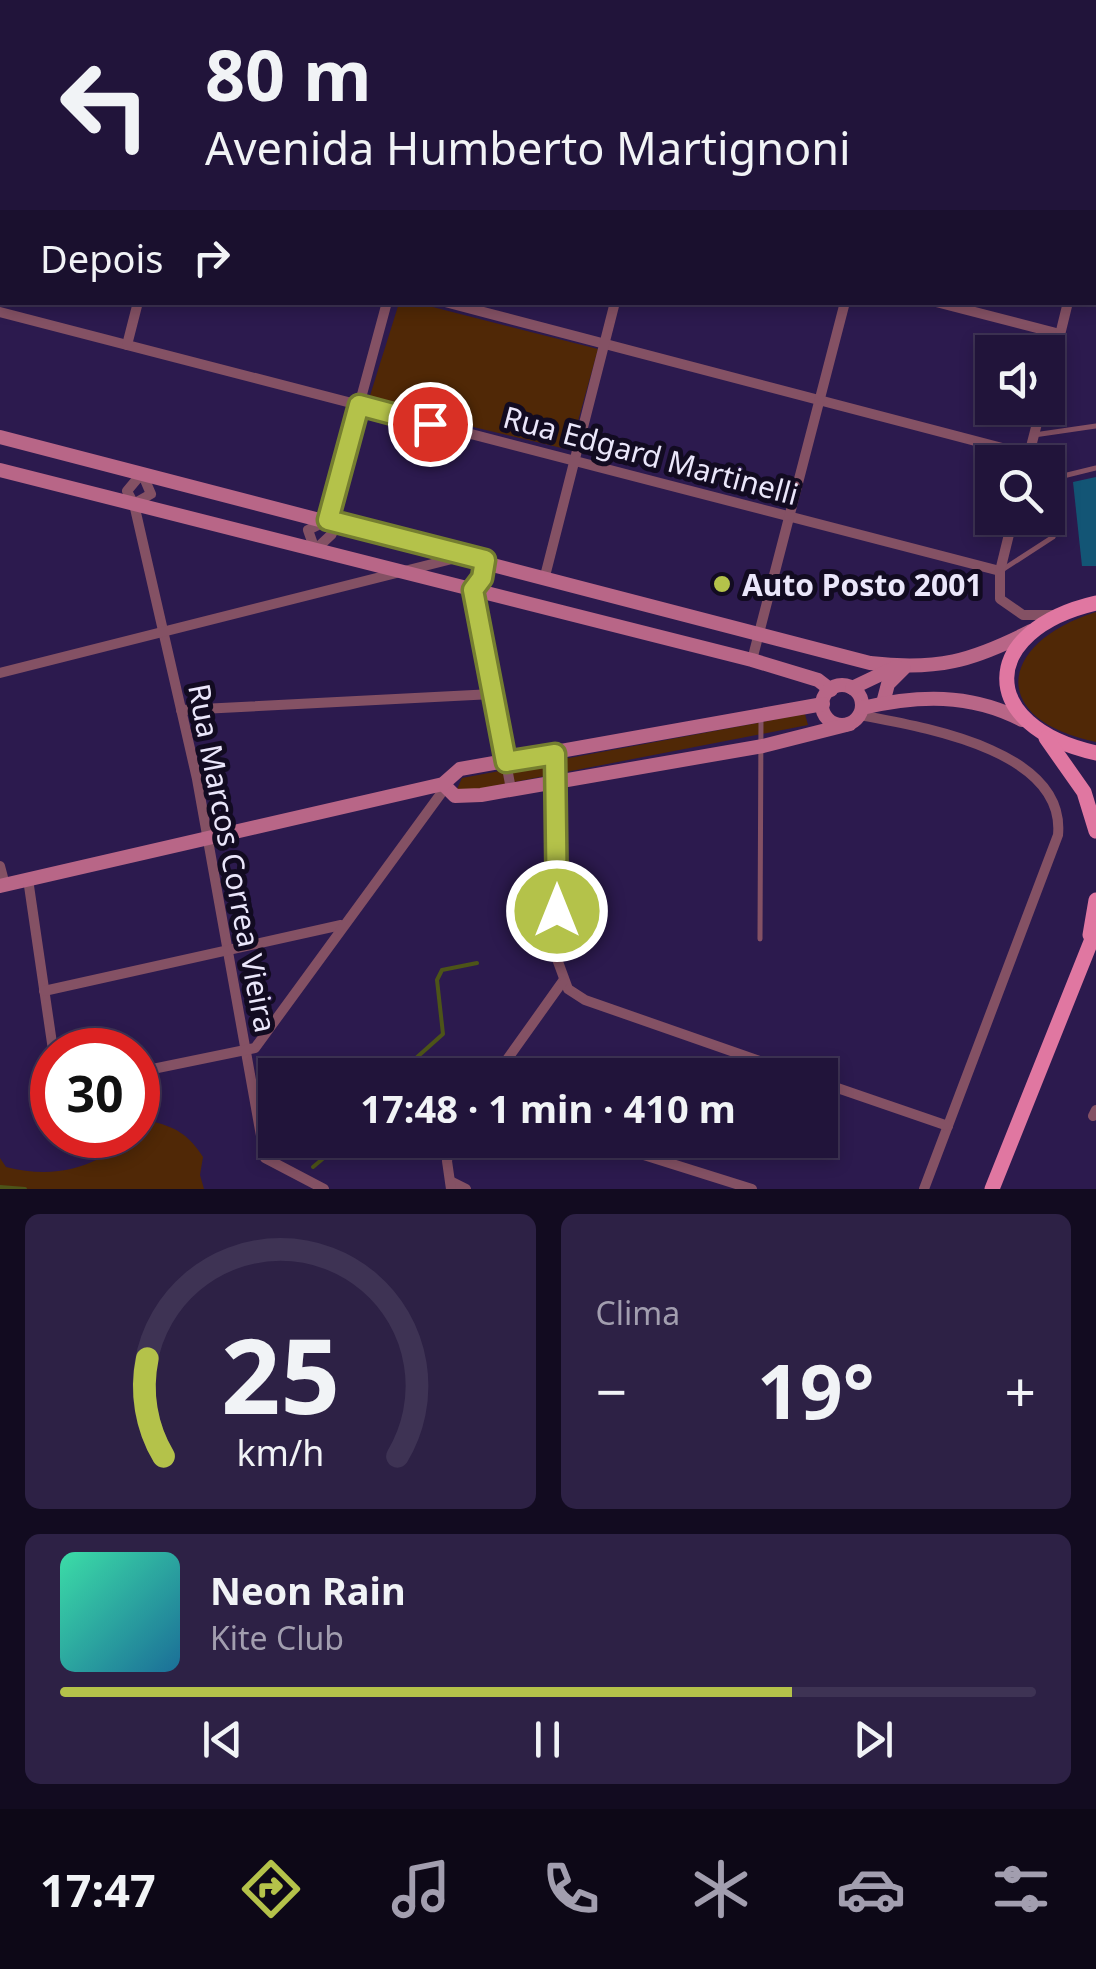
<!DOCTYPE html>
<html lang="pt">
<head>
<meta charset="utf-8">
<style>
  :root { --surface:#21143a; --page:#2d2145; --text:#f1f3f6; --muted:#a29eaf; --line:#3e3354; --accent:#b4c24a }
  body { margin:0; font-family:"Noto Sans",sans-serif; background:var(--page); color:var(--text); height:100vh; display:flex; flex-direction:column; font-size:38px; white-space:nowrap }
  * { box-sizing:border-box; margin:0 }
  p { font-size:32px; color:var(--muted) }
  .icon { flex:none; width:55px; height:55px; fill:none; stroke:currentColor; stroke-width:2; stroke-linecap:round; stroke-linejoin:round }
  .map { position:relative; height:1189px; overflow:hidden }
  .drawer { display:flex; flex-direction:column; gap:25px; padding:25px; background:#120b20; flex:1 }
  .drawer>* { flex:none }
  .hud { position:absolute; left:0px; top:0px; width:1098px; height:305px; box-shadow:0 5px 15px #0003,0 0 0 2px var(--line); background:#21143a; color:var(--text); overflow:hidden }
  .buttons { position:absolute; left:975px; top:335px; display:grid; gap:20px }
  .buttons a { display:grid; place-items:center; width:90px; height:90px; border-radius:0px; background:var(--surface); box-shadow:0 5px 15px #0003,0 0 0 2px var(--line); font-size:50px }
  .speed { position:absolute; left:30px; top:1028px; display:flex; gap:20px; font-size:50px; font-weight:700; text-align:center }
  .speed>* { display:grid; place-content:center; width:130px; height:130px; border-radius:50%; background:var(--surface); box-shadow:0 5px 15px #0003,0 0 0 2px var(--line); line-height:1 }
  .speed .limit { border:15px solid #d22; background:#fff; color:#111 }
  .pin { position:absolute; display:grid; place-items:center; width:85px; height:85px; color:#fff; margin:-42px; border:5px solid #fff; border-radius:50%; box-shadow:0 2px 10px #0007 }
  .me { position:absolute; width:110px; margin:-55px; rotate:0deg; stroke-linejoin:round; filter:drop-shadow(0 0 8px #0008) }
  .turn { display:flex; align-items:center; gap:35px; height:210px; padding:0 40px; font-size:45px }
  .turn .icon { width:130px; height:130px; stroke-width:2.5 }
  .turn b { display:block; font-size:70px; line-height:85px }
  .then { display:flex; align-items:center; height:95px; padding:0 40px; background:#0003; gap:20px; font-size:38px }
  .big { font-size:75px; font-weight:700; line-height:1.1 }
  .drawer .card { flex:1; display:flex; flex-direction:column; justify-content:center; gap:15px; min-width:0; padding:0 35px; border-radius:15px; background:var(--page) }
  .drawer .dial { align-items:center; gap:0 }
  .dial svg { height:260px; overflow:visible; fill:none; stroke:var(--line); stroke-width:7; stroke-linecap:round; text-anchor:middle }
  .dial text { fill:var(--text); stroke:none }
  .song { display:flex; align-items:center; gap:30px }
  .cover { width:120px; height:120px; border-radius:15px; background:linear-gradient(135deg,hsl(160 70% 55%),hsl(200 70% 35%)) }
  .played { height:10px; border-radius:5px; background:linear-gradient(90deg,var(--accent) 75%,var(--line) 75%) }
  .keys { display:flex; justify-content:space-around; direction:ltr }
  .heat { display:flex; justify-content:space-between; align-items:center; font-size:55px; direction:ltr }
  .drawer .tiles { flex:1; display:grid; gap:25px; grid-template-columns:1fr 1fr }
  .card:last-child { grid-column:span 2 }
  .trip { position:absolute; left:258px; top:1058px; width:580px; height:100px; border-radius:0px; background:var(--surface); box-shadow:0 5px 15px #0003,0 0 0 2px var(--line); font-weight:700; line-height:100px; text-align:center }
  .tabs { display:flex; height:160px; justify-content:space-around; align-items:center; background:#0d0817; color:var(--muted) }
  .tabs .icon { width:70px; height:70px }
  .tabs .active { color:var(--accent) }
  .tabs b { font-size:45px; color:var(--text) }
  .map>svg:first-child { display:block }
</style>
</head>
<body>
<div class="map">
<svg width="1096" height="1189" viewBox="0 0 1096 1189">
  <rect width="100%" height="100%" fill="#2c1a4e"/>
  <g fill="#502806">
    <polygon points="399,303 417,303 598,349 570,450 368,402"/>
    <path d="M1096,612V742C988,720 997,643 1096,612Z"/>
    <polygon points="805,714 808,725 463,792 457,789 462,778"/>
    <path d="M149,1121C175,1126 189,1135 203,1157L200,1175L204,1189H0V1158L6,1167C66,1182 107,1162 149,1121Z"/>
  </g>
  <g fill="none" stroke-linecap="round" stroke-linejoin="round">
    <g stroke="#4d5418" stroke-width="4">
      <polyline points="397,1075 443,1034 437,980 442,970 477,963"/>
      <polyline points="313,1167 345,1140"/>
      <polyline points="0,1187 25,1189"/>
    </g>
  </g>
  <polygon fill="#135575" points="1096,477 1096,566 1082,566 1073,482"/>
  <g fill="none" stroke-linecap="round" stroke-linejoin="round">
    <g stroke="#845164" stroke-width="5">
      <polyline points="1034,435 1096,426"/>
      <polyline points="1002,570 1053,537 1057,527 1055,478 1096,468"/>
      <polyline points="760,939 761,719"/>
    </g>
    <g stroke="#845164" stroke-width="10">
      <polyline points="250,0 260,2"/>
      <polyline points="697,0 706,2"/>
      <polyline points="345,2 346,0"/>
      <polyline points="503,2 505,0"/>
      <polyline points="915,2 916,0"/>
      <polyline points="0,64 2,65"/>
      <polyline points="1095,104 1096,104"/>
      <polyline points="0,187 2,188"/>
      <polyline points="1095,198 1096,194"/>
      <polyline points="0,262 2,253"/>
      <polyline points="445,302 1029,455"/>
      <polyline points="936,302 1060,334"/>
      <polyline points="0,312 1000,571"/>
      <polyline points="127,345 138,302"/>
      <polyline points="1048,384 1068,302"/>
      <polyline points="1027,462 1041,408"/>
      <polyline points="135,503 151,494 142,473 127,491 134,504 197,779 265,1158 324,1189"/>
      <polyline points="1013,518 1000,571 1000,599 1023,615 1055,615"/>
      <polyline points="328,520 387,302"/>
      <polygon points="328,520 332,534 315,550 308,530"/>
      <polyline points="485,561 482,578 473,590 511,789"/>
      <polyline points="545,576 615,302"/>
      <polyline points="752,660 845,302"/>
      <polyline points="0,673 460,557"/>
      <polyline points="181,710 493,694"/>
      <path d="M860,715C923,727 1066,750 1058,835L924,1189"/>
      <polyline points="555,754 557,959 568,989 585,1000 800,1075"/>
      <polyline points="0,866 5,885"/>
      <polyline points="28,879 53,1050"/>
      <polyline points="44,991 341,925"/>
      <polyline points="138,1072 255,1048 445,788"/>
      <polyline points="496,1075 563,981"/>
      <polyline points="820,1082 948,1126"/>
      <polyline points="1093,1116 1096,1110"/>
      <polyline points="596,1140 752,1189"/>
      <polyline points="450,1181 466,1189"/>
      <polyline points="451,1189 447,1161 451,1140"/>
    </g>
    <g stroke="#b86687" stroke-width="14">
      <path d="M0,437L870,663C937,671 972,661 1031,631"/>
      <polyline points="0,470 752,660 818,680 831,690"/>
      <circle cx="842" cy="705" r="20"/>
      <polyline points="852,688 896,667"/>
      <polyline points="883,703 888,684 904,668"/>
      <path d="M862,708C918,695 970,693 1022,720"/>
      <polyline points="443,784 455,796 481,795 763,746 850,724"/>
      <polyline points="0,886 443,784 460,769 823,704"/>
    </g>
    <g stroke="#e077a1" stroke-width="15">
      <path d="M1096,603C979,630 975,726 1096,753"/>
      <polyline points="1046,738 1084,792 1096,831"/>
      <polyline points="1090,935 1096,900"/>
      <polyline points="992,1189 1096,929"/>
    </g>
  </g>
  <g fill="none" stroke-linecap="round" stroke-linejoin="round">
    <defs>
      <polyline id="route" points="430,424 359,405 328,520 485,560 482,578 473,590 506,762 555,754 557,911"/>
    </defs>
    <use href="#route" stroke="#757e30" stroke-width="25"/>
    <use href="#route" stroke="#b4c24a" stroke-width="18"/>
  </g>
  <circle fill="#b4c24a" stroke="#120b21" stroke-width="4" cx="722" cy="584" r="10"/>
  <g text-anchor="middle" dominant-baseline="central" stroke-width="10" stroke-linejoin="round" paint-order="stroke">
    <g font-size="30" fill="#eae6fa" stroke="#120b21">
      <text transform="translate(651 455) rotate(15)">Rua Edgard Martinelli</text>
      <text transform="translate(233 858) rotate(79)">Rua Marcos Correa Vieira</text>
    </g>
    <g font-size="30" font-weight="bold" fill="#eae6fa" stroke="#120b21" text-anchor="start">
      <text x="742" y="584">Auto Posto 2001</text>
    </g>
  </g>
</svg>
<div class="buttons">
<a><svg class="icon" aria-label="sound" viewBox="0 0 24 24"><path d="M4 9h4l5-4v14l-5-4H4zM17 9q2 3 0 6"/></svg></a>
<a><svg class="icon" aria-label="search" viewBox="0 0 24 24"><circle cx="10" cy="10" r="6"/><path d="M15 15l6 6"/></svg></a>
</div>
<div class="speed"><div class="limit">30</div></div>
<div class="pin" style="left:430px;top:424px;background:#d93025"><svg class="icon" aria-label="arrive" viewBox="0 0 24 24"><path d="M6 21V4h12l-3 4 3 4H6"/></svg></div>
<svg class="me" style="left:557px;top:911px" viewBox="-20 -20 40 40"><circle r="17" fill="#b4c24a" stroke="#fff" stroke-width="3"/><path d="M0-11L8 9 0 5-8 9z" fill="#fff"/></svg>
<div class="trip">17:48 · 1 min · 410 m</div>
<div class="hud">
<div class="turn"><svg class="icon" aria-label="left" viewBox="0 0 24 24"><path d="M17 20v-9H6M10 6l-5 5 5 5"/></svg><div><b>80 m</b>Avenida Humberto Martignoni</div></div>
<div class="then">Depois<svg class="icon" aria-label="right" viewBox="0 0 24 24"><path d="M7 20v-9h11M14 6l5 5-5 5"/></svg></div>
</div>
</div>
<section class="drawer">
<div class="tiles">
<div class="card dial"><svg viewBox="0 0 100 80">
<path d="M14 69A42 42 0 1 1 86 69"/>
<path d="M14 69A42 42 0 0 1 9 39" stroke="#b4c24a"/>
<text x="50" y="56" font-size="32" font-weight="700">25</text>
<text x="50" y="72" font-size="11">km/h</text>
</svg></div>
<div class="card"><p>Clima</p>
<div class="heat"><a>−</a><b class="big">19°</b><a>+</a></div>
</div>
<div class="card">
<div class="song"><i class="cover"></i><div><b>Neon Rain</b><p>Kite Club</p></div></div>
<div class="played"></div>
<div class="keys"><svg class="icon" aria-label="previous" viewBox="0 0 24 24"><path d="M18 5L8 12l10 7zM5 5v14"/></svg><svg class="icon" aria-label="pause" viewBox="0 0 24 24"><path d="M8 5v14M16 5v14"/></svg><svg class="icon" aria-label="next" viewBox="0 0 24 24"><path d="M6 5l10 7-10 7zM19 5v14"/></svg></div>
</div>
</div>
</section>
<nav class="tabs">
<b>17:47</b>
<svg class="icon active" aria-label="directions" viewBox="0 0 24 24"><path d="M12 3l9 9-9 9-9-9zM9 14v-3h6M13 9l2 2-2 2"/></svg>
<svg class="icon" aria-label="music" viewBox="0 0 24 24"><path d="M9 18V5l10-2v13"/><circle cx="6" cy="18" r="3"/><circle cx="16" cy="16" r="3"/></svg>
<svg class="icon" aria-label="phone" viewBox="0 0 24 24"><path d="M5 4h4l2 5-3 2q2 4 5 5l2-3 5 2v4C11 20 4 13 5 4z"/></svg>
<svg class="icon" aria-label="climate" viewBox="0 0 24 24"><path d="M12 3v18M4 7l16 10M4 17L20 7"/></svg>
<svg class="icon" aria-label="car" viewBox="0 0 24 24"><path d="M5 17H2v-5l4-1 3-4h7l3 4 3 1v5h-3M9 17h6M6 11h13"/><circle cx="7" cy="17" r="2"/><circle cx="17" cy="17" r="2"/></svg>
<svg class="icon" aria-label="filters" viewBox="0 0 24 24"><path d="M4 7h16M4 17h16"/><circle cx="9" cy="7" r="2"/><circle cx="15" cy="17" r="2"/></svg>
</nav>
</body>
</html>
